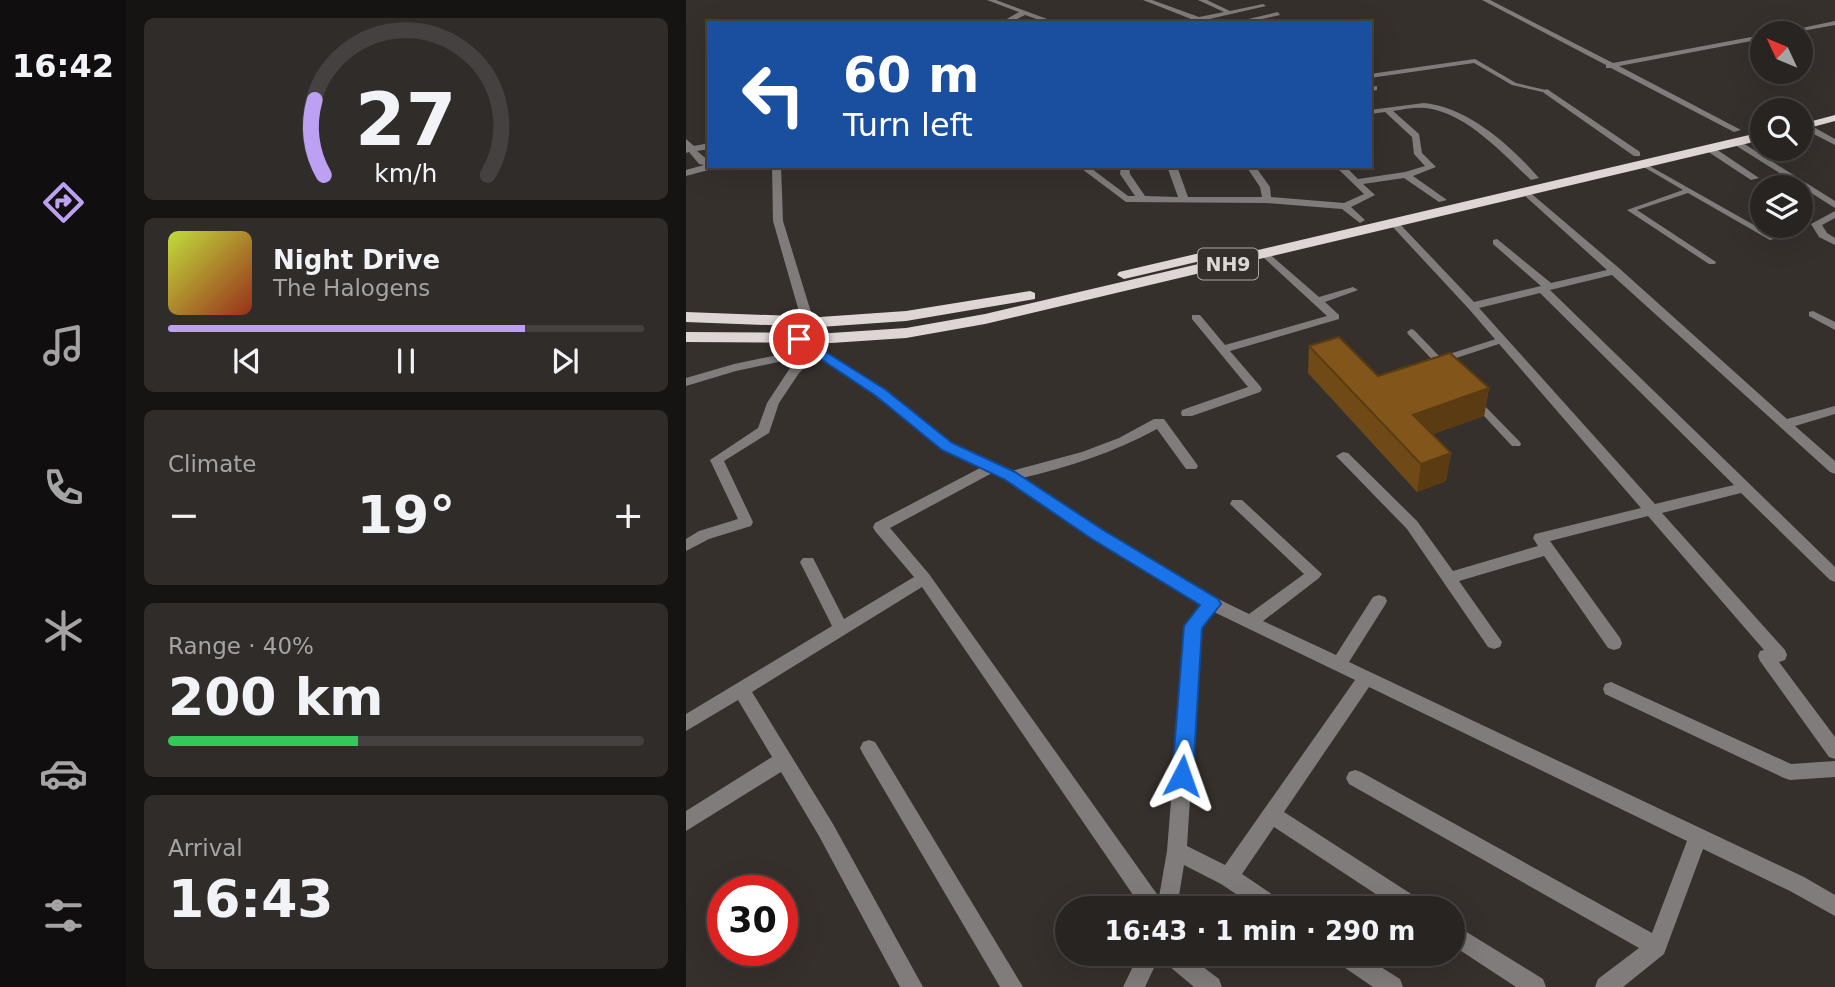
<!DOCTYPE html>
<html lang="en">
<head>
<meta charset="utf-8">
<style>
  :root { --surface:#282422; --page:#302c2a; --text:#f1f3f6; --muted:#a5a4a5; --line:#444140; --accent:#bca0f2 }
  body { margin:0; font-family:"DejaVu Sans",sans-serif; background:var(--page); color:var(--text); height:100vh; display:flex; flex-direction:column; font-size:26px; white-space:nowrap }
  * { box-sizing:border-box; margin:0 }
  p { font-size:23px; color:var(--muted) }
  .icon { flex:none; width:38px; height:38px; fill:none; stroke:currentColor; stroke-width:2; stroke-linecap:round; stroke-linejoin:round }
  .map { position:relative; flex:1; overflow:hidden }
  .drawer { display:flex; flex-direction:column; gap:18px; padding:18px; background:#161413; width:560px }
  .drawer>* { flex:none }
  .banner { position:absolute; left:21px; top:21px; width:665px; height:147px; border-radius:0px; box-shadow:0 7px 28px #0002,0 0 0 2px var(--line); background:#1a4fa0; color:#fff; overflow:hidden }
  .needle { width:46px; rotate:314deg }
  .fabs { position:absolute; left:1064px; top:21px; display:grid; gap:14px }
  .fabs a { display:grid; place-items:center; width:63px; height:63px; border-radius:50%; background:var(--surface); box-shadow:0 7px 28px #0002,0 0 0 2px var(--line); font-size:35px }
  .speed { position:absolute; left:21px; top:875px; display:flex; gap:14px; font-size:35px; font-weight:700; text-align:center }
  .speed>* { display:grid; place-content:center; width:91px; height:91px; border-radius:50%; background:var(--surface); box-shadow:0 7px 28px #0002,0 0 0 2px var(--line); line-height:1 }
  .speed .limit { border:10px solid #d22; background:#fff; color:#111 }
  .pin { position:absolute; display:grid; place-items:center; width:60px; height:60px; color:#fff; margin:-30px; border:4px solid #fff; border-radius:50%; box-shadow:0 2px 7px #0007 }
  .me { position:absolute; width:77px; margin:-38px; rotate:4deg; stroke-linejoin:round; filter:drop-shadow(0 0 5px #0008) }
  .turn { display:flex; align-items:center; gap:24px; height:147px; padding:0 21px; font-size:32px }
  .turn .icon { width:91px; height:91px; stroke-width:2.5 }
  .turn b { display:block; font-size:49px; line-height:60px }
  .big { font-size:52px; font-weight:800; line-height:1.1 }
  .drawer .widget { flex:1; display:flex; flex-direction:column; justify-content:center; gap:10px; min-width:0; padding:0 24px; border-radius:10px; background:var(--page) }
  .drawer .dial { align-items:center; gap:0 }
  .dial svg { height:182px; overflow:visible; fill:none; stroke:var(--line); stroke-width:7; stroke-linecap:round; text-anchor:middle }
  .dial text { fill:var(--text); stroke:none }
  .song { display:flex; align-items:center; gap:21px }
  .cover { width:84px; height:84px; border-radius:10px; background:linear-gradient(135deg,hsl(70 70% 55%),hsl(10 70% 35%)) }
  .played { height:7px; border-radius:4px; background:linear-gradient(90deg,var(--accent) 75%,var(--line) 75%) }
  .keys { display:flex; justify-content:space-around; direction:ltr }
  .heat { display:flex; justify-content:space-between; align-items:center; font-size:38px; direction:ltr }
  .charge { height:10px; border-radius:5px; background:linear-gradient(90deg,#34c759 40%,var(--line) 0) }
  .trip { position:absolute; left:369px; top:896px; width:410px; height:70px; border-radius:35px; background:var(--surface); box-shadow:0 7px 28px #0002,0 0 0 2px var(--line); font-weight:800; line-height:70px; text-align:center }
  main { display:flex; flex:1; min-height:0 }
  .tab-bar { display:flex; flex-direction:column; width:126px; justify-content:space-around; align-items:center; background:#100e0e; color:var(--muted) }
  .tab-bar .icon { width:49px; height:49px }
  .tab-bar .on { color:var(--accent) }
  .tab-bar b { font-size:32px; color:var(--text) }
  .map>svg:first-child { display:block }
</style>
</head>
<body>
<main>
<nav class="tab-bar">
<b>16:42</b>
<svg class="icon on" aria-label="directions" viewBox="0 0 24 24"><path d="M12 3l9 9-9 9-9-9zM9 14v-3h6M13 9l2 2-2 2"/></svg>
<svg class="icon" aria-label="music" viewBox="0 0 24 24"><path d="M9 18V5l10-2v13"/><circle cx="6" cy="18" r="3"/><circle cx="16" cy="16" r="3"/></svg>
<svg class="icon" aria-label="phone" viewBox="0 0 24 24"><path d="M5 4h4l2 5-3 2q2 4 5 5l2-3 5 2v4C11 20 4 13 5 4z"/></svg>
<svg class="icon" aria-label="climate" viewBox="0 0 24 24"><path d="M12 3v18M4 7l16 10M4 17L20 7"/></svg>
<svg class="icon" aria-label="car" viewBox="0 0 24 24"><path d="M5 17H2v-5l4-1 3-4h7l3 4 3 1v5h-3M9 17h6M6 11h13"/><circle cx="7" cy="17" r="2"/><circle cx="17" cy="17" r="2"/></svg>
<svg class="icon" aria-label="filters" viewBox="0 0 24 24"><path d="M4 7h16M4 17h16"/><circle cx="9" cy="7" r="2"/><circle cx="15" cy="17" r="2"/></svg>
</nav>
<section class="drawer">
<div class="widget dial"><svg viewBox="0 0 100 80">
<path d="M14 69A42 42 0 1 1 86 69"/>
<path d="M14 69A42 42 0 0 1 10 36" stroke="#bca0f2"/>
<text x="50" y="56" font-size="32" font-weight="700">27</text>
<text x="50" y="72" font-size="11">km/h</text>
</svg></div>
<div class="widget">
<div class="song"><i class="cover"></i><div><b>Night Drive</b><p>The Halogens</p></div></div>
<div class="played"></div>
<div class="keys"><svg class="icon" aria-label="previous" viewBox="0 0 24 24"><path d="M18 5L8 12l10 7zM5 5v14"/></svg><svg class="icon" aria-label="pause" viewBox="0 0 24 24"><path d="M8 5v14M16 5v14"/></svg><svg class="icon" aria-label="next" viewBox="0 0 24 24"><path d="M6 5l10 7-10 7zM19 5v14"/></svg></div>
</div>
<div class="widget"><p>Climate</p>
<div class="heat"><a>−</a><b class="big">19°</b><a>+</a></div>
</div>
<div class="widget"><p>Range · 40%</p><b class="big">200 km</b><div class="charge"></div></div>
<div class="widget"><p>Arrival</p><b class="big">16:43</b></div>
</section>
<div class="map">
<svg width="1149" height="987" viewBox="0 0 1149 987">
  <rect width="100%" height="100%" fill="#36302d"/>
  <g fill="none" stroke-linecap="round" stroke-linejoin="round">
    <g fill="#807c7c" fill-rule="evenodd">
      <polygon points="789,59 830,83 864,91 861,93 826,85 788,63 684,78 684,74"/>
      <polygon points="956,164 960,164 1091,238 1084,240 1002,193 951,210 1030,262 1029,264 1023,264 941,210 997,190 956,166"/>
      <polygon points="725,329 728,330 754,357 813,338 819,338 820,340 819,342 758,362 764,368 759,371 756,370 722,334 721,332"/>
      <polygon points="789,398 792,399 834,442 835,444 834,446 826,446 786,403 784,401"/>
    </g>
    <g fill="#807c7c" fill-rule="evenodd">
      <polygon points="301,0 310,0 372,23 362,23 339,15 323,23 314,23 333,12"/>
      <polygon points="457,0 466,0 513,17 538,12 512,0 521,0 544,11 577,4 580,6 506,23 492,23 505,19"/>
      <polygon points="796,0 804,0 927,63 1076,35 1076,39 933,66 1055,130 1048,132 925,68 920,68 920,65"/>
      <polygon points="592,12 594,15 559,23 545,23"/>
      <polygon points="1149,21 1149,25 1105,33 1092,33"/>
      <polygon points="691,86 691,90 684,91 684,87"/>
      <polygon points="861,89 954,152 954,156 948,156 858,93 857,91"/>
      <path d="M738,103C782,107 825,146 853,178L845,180C817,154 784,117 746,109C733,106 719,109 707,111L733,134L736,153L750,167L727,176L761,200L753,202L718,178L677,184L689,195L665,207L679,220L674,223L656,209L581,203L440,202L392,166H402L442,196H449L434,174L435,166H443L444,174L459,196L492,197L482,169L487,166L492,169L502,197H576L574,187L560,166H569L584,187L585,197L658,203L678,194L649,166H659L672,179L719,172L739,166L728,154L726,137L699,112L684,114V110Z"/>
      <polygon points="1116,124 1122,124 1149,139 1149,145 1116,128"/>
      <polygon points="0,139 8,146 23,143 23,149 11,151 23,161 23,166 31,166 30,168 0,176 0,170 18,165 13,164 3,152 0,153"/>
      <polygon points="1052,140 1149,201 1149,208 1049,145 1048,143"/>
      <polygon points="1024,146 1027,147 1073,178 1065,180 1021,151 1020,149"/>
      <polygon points="86,166 95,166 97,221 128,322 122,325 116,322 87,221"/>
      <path d="M841,190L934,269L1101,419L1149,406V414L1109,426L1149,461V474L1144,472L926,275L864,290L1149,567V582L1144,580L1055,493L976,513L1099,650L1101,655L1099,660L1093,662L1149,737V759L1143,757L1074,661L1072,656L1074,651L1078,650L962,516L864,541L934,638L936,643L934,648L928,650L922,648L858,556L773,581L816,642L814,647L808,649L802,647L721,529L650,456L657,452L662,453L731,521L767,571L852,546L847,538L849,534L955,508L782,308L704,224L712,222L788,302L855,286L807,244V240L811,239L865,283L921,270L838,195L836,193ZM854,293L1048,485L969,504L793,308Z"/>
      <polygon points="1149,211 1149,218 1136,225 1141,233 1149,238 1149,245 1133,237 1125,224"/>
      <polygon points="581,252 633,297 667,287 672,290 639,302 653,315 653,319 544,351 574,386 576,389 574,392 506,416 496,416 495,413 496,410 562,387 506,319 506,315 514,315 539,345 641,316 577,257 577,253"/>
      <polygon points="1127,311 1149,322 1149,330 1123,316 1123,312"/>
      <path d="M113,336L199,390L266,444L325,471L396,452L433,438L468,419H478L510,463L512,466L510,469H500L471,429C429,452 383,467 336,478C410,526 483,577 563,614L618,574L544,504L546,500H556L636,574L633,578L577,621L650,655L687,597L693,595L699,597L701,601L699,605L663,662L1118,877L1149,895V916L1104,891L1017,849L978,954L937,987H909L912,979L953,948L663,784L660,778L663,772L669,770L675,772L966,933L1001,841L683,687L598,812L736,901L739,908H711L588,827L556,874L596,901L599,908H571L535,884L498,865L491,908H456L236,587L66,692L147,824L237,987H214L133,836L95,772L0,831V811L86,757L52,700L0,731V714L146,626L114,562L117,558H127L158,619L228,577L189,531L187,527L189,523L294,468L256,450L191,396L131,356L113,373L93,403L83,433L38,461L67,522L65,526L23,539L0,551V539L13,531L52,519L24,460L72,428L81,403L104,368L116,357L50,371L0,386V378L48,364L121,349L107,339ZM306,473L319,479L406,538L516,605L499,626L481,851L473,897L243,574L204,528ZM528,612L669,680L539,865L501,846L515,628Z"/>
      <polygon points="925,682 1105,764 1149,761 1149,777 1104,780 1098,778 919,694 917,689 919,684"/>
      <polygon points="183,740 189,742 337,987 314,987 177,754 174,748 177,742"/>
      <polygon points="766,923 857,979 860,987 830,987 766,945"/>
      <polygon points="453,954 500,954 533,979 536,987 508,987 477,961 474,955 459,987 437,987"/>
      <polygon points="645,954 674,954 714,979 717,987 687,987 649,961"/>
    </g>
    <g fill="#ded6d5" fill-rule="evenodd">
      <polygon points="1149,115 1149,121 1115,130 1115,124"/>
      <polygon points="1076,132 1076,140 299,324 220,338 145,343 0,342 0,332 145,333 220,328 299,314"/>
      <polygon points="514,253 519,254 519,260 438,279 431,275 433,272"/>
      <polygon points="344,291 349,293 349,299 220,321 134,327 0,322 0,312 134,317 220,311"/>
    </g>
  </g>
  <polygon fill="#704a16" points="623,346 692,376 803,388 798,416 746,434 765,453 760,481 731,492 622,373"/>
  <g fill="#5b3c12">
    <polygon points="803,388 798,416 723,443 727,415"/>
    <polygon points="765,453 760,481 731,492 735,464"/>
  </g>
  <polygon fill="#82561a" stroke="#5b3c12" stroke-width="2" points="653,337 692,376 764,353 803,388 727,415 765,453 735,464 623,346"/>
  <polygon fill="#1a73e8" stroke="#114b97" stroke-width="2" points="113,335 200,390 266,443 329,472 417,530 532,599 535,604 516,628 507,776 504,783 496,786 489,783 486,776 498,626 514,605 406,539 318,479 256,450 190,396 108,341 108,336"/>
  <g text-anchor="middle" dominant-baseline="central" stroke-width="7" stroke-linejoin="round" paint-order="stroke">
    <rect fill="#36302d" stroke="#aaa6a3" stroke-width="2" x="512" y="248.5" width="60" height="31" rx="5"/>
    <g font-size="19" font-weight="bold" fill="#dcd8d6">
      <text x="542" y="264">NH9</text>
    </g>
  </g>
</svg>
<div class="fabs">
<a><svg class="needle" viewBox="-14 -14 28 28"><path d="M0-13l5 13h-10z" fill="#e53935"/><path d="M0 13l5-13h-10z" fill="#a5a4a5"/></svg></a>
<a><svg class="icon" aria-label="search" viewBox="0 0 24 24"><circle cx="10" cy="10" r="6"/><path d="M15 15l6 6"/></svg></a>
<a><svg class="icon" aria-label="layers" viewBox="0 0 24 24"><path d="M12 4l9 5-9 5-9-5zM3 14l9 5 9-5"/></svg></a>
</div>
<div class="speed"><div class="limit">30</div></div>
<div class="pin" style="left:113px;top:339px;background:#d93025"><svg class="icon" aria-label="arrive" viewBox="0 0 24 24"><path d="M6 21V4h12l-3 4 3 4H6"/></svg></div>
<svg class="me" style="left:496px;top:776px" viewBox="-20 -20 40 40"><path d="M0-17L14 15 0 8-14 15z" fill="#1a73e8" stroke="#fff" stroke-width="4"/></svg>
<div class="trip">16:43 · 1 min · 290 m</div>
<div class="banner">
<div class="turn"><svg class="icon" aria-label="left" viewBox="0 0 24 24"><path d="M17 20v-9H6M10 6l-5 5 5 5"/></svg><div><b>60 m</b>Turn left</div></div>
</div>
</div>
</main>
</body>
</html>
